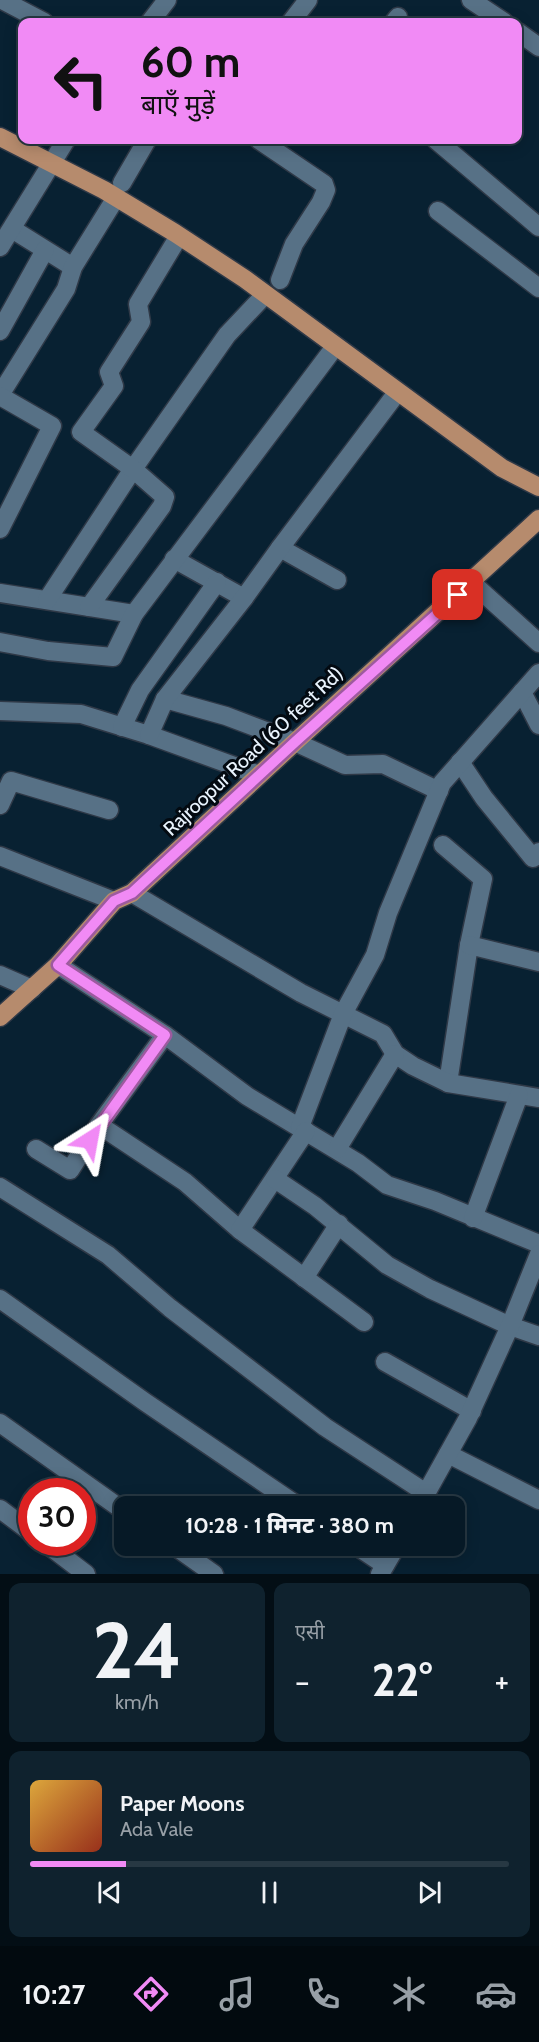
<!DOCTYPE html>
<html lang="hi">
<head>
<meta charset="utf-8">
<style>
  :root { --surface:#061926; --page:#0f222e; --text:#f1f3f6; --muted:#98a0a7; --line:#273843; --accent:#f18af5 }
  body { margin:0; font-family:Cabin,"Noto Sans Devanagari",sans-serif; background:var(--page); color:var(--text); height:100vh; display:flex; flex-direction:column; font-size:22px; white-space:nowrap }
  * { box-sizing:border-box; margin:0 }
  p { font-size:20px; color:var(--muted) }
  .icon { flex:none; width:33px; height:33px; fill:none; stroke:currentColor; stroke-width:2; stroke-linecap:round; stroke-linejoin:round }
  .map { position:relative; height:1574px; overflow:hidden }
  .drawer { display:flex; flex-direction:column; gap:9px; padding:9px; background:#030e15; flex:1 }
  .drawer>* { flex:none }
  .banner { position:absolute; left:18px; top:18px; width:504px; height:126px; border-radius:12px; box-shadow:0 3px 15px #0003,0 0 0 2px var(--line); background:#f18af5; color:#111; overflow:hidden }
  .speed { position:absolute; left:18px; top:1478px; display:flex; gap:12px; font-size:30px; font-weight:700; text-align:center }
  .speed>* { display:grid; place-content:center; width:78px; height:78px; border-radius:50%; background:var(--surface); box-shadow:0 3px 15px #0003,0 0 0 2px var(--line); line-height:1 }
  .speed .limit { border:9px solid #d22; background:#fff; color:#111 }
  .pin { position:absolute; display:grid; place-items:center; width:51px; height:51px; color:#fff; margin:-26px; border-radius:12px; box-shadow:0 3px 9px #0006 }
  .me { position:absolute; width:66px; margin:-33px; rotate:34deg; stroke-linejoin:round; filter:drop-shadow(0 0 4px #0008) }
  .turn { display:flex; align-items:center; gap:21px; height:126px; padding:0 24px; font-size:27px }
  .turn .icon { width:78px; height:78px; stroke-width:2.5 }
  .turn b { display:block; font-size:42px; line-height:51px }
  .big { font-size:45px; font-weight:800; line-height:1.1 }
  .drawer .card { flex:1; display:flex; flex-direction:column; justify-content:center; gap:9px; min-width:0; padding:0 21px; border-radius:12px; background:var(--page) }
  .drawer .dial { align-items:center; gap:0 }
  .dial b { font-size:78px; line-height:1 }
  .song { display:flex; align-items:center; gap:18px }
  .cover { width:72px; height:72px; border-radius:9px; background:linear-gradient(135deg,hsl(40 70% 55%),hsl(10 70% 35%)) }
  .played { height:6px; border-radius:3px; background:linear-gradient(90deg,var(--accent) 20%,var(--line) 20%) }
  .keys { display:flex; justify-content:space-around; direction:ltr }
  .heat { display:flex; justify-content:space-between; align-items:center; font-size:33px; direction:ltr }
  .drawer .tiles { flex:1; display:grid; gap:9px; grid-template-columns:1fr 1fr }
  .card:last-child { grid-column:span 2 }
  .trip { position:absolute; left:114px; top:1496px; width:351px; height:60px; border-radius:12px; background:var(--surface); box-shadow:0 3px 15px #0003,0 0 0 2px var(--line); font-weight:800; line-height:60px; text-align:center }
  .tab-bar { display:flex; height:96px; justify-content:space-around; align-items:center; background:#020a0f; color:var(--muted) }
  .tab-bar .icon { width:42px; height:42px }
  .tab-bar .on { color:var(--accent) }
  .tab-bar b { font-size:27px; color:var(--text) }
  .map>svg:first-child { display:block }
</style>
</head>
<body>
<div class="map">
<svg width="539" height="1574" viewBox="0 0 539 1574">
  <rect width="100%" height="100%" fill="#082132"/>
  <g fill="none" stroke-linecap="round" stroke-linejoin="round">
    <defs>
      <g id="minor">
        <polyline points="2,0 44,22"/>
        <polyline points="471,0 504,22"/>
        <polyline points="150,22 167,0"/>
        <polyline points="291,22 308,0"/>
        <polyline points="394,22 398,17"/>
        <polyline points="518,32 539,47"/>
        <polyline points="259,140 324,184 326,190 321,202 294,244 280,280"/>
        <polyline points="436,140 539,227"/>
        <polyline points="122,183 147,140"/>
        <polyline points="438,211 539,288"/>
        <polyline points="12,229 73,267"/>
        <polyline points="0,247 66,140"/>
        <polyline points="0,331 45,250"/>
        <polyline points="0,395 66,289 73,267 112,204"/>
        <polyline points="0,396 52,426 0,529"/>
        <polyline points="280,548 337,580"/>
        <polyline points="174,559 244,598"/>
        <polyline points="471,582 539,643"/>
        <polyline points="0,593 134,614"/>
        <polyline points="47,600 133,469 227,335 260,300"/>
        <polyline points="89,607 162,506 165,497 133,469 81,432 114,386 109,372 141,322 138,304 176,241"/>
        <polyline points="0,642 48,651 113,657 134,614 331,352"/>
        <polyline points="522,692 539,725"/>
        <polyline points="165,699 226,716 295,742 345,765 383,764 439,791"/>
        <polyline points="0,711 81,714 149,735 259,775"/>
        <polyline points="122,727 140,690 217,582"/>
        <polyline points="149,735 165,699 244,598 280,548 393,398"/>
        <polyline points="460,762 484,798 533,858 539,852"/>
        <polyline points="0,805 11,781 109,810"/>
        <polyline points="443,845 483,879 469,945 448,1083"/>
        <polyline points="0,856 114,901"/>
        <polyline points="132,893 301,993 383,1034 395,1054 413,1066 448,1083 539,1098"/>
        <polyline points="469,945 539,962"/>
        <polyline points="58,965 165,1035 247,1096 358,1163 387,1185 435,1201 539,1244"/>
        <polyline points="0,975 32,989"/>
        <polyline points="99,1125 185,1182 240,1230"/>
        <polyline points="300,1127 343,1014 375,955 388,913 442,783 539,673"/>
        <polyline points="306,1131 240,1230 364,1322"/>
        <polyline points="36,1149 70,1170 99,1125 165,1035"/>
        <polyline points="337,1149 395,1054"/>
        <polyline points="275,1179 315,1206 387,1265 430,1289 510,1326 539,1336"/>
        <polyline points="0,1187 108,1255 170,1308 325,1427 426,1493"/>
        <polyline points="473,1218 519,1095"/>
        <polyline points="304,1278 339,1224"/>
        <polyline points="0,1299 145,1402 298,1506"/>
        <polyline points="385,1362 472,1411"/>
        <polyline points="0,1423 124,1511"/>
        <polyline points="448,1454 539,1500"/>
        <polyline points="419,1506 468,1418 510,1326 539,1254"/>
        <polyline points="0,1509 32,1533"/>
        <polyline points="44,1542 86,1574"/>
        <polyline points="173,1545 214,1574"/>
        <polyline points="355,1545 385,1565"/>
        <polyline points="380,1574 397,1545"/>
      </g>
      <g id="major">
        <polyline points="0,137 104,190 175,233 245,279 502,468 539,487"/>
        <polyline points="0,1017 58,965 114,901 132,893 295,742 539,519"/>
      </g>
    </defs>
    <use href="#minor" stroke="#2f3947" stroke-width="21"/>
    <use href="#major" stroke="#2f3947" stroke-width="21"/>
    <use href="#minor" stroke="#577186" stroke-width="18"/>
    <use href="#major" stroke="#b68b6d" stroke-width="18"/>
  </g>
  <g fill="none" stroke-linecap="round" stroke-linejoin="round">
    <defs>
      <polyline id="route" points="90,1140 165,1035 58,965 114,901 132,893 295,742 458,595"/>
    </defs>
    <use href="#route" stroke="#9d5a9f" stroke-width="15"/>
    <use href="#route" stroke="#f18af5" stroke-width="10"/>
  </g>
  <g text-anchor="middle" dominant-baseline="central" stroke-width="6" stroke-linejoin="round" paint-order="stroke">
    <g font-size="20" fill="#e9f4fe" stroke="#030a11">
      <text transform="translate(253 751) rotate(-43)">Rajroopur Road (60 feet Rd)</text>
    </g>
  </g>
</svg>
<div class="speed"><div class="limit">30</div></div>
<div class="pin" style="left:458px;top:595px;background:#d93025"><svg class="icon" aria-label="arrive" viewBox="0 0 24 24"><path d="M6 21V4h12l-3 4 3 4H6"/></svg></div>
<svg class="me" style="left:90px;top:1140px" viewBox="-20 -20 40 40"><path d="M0-17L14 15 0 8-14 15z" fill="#f18af5" stroke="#fff" stroke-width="4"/></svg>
<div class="trip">10:28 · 1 मिनट · 380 m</div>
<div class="banner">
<div class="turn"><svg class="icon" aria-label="left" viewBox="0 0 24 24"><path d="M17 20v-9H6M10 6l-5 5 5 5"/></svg><div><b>60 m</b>बाएँ मुड़ें</div></div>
</div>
</div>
<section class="drawer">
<div class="tiles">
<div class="card dial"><b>24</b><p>km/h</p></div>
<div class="card"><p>एसी</p>
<div class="heat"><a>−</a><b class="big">22°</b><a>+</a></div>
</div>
<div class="card">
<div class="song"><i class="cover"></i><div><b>Paper Moons</b><p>Ada Vale</p></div></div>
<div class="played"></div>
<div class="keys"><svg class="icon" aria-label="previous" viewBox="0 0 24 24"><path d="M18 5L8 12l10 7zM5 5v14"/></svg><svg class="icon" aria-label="pause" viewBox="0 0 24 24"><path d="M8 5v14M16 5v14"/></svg><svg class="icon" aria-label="next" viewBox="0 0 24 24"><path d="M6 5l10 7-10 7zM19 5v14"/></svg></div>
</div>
</div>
</section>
<nav class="tab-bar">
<b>10:27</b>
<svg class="icon on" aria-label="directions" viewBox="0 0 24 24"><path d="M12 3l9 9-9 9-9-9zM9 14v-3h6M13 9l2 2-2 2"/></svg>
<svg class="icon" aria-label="music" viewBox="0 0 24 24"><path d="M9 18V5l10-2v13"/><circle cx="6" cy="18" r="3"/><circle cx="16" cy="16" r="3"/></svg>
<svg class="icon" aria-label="phone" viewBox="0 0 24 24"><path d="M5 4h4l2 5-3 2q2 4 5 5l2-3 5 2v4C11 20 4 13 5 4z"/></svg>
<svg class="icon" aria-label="climate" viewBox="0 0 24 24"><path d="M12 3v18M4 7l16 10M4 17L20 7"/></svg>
<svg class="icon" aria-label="car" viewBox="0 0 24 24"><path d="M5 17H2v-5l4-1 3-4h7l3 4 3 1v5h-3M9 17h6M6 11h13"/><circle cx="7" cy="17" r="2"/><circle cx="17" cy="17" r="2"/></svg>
</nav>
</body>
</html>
